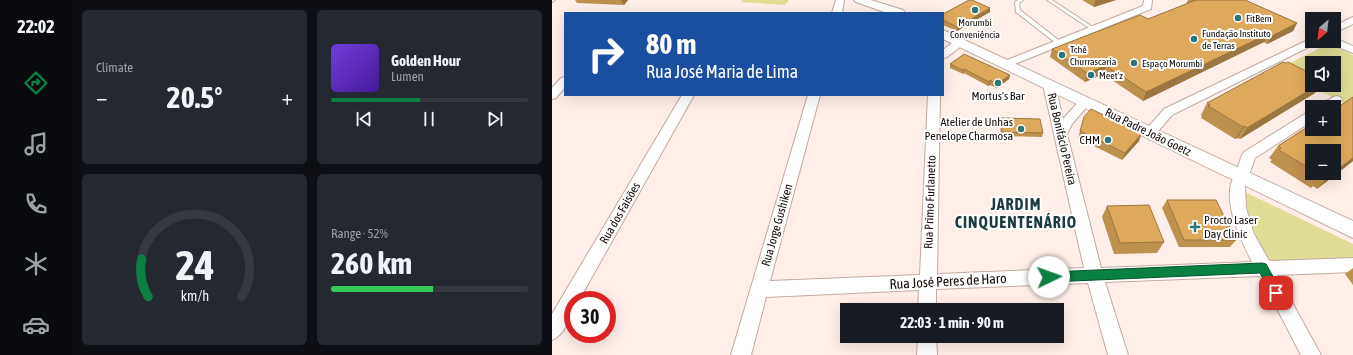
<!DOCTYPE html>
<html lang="en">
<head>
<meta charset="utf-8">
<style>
  :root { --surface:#171b24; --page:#242831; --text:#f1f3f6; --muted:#9ea1a6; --line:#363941; --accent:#0b8043 }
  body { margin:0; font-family:"Asap Condensed",sans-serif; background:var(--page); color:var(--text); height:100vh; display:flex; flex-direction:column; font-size:15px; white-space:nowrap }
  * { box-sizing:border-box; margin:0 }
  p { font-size:13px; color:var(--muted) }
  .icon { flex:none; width:22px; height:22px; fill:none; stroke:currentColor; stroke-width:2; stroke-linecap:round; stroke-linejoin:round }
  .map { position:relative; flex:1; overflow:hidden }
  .drawer { display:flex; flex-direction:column; gap:10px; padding:10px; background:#0d0f14; width:480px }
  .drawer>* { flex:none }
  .hud { position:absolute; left:12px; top:12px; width:380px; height:84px; border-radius:0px; box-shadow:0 4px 16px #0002; background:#1a4fa0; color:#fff; overflow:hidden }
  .needle { width:26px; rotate:208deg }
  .buttons { position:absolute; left:753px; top:12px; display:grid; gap:8px }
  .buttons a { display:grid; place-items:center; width:36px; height:36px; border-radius:0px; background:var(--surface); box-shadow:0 4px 16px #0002; font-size:20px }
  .speed { position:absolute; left:12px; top:291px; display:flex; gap:8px; font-size:20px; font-weight:700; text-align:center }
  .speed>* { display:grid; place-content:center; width:52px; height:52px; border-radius:50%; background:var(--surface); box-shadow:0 4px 16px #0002; line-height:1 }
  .speed .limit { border:6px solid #d22; background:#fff; color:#111 }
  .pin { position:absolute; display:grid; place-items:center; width:34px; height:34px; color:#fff; margin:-17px; border-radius:8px; box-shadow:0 2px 6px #0006 }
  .me { position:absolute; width:44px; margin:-22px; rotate:87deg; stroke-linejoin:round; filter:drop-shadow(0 0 3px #0008) }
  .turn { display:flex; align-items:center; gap:14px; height:84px; padding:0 16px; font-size:18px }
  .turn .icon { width:52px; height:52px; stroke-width:2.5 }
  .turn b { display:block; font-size:28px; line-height:34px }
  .big { font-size:30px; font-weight:700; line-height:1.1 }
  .drawer .card { flex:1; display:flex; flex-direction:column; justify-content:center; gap:6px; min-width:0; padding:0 14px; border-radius:6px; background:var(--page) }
  .drawer .dial { align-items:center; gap:0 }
  .dial svg { height:104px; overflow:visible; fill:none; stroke:var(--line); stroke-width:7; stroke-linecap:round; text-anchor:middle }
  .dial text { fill:var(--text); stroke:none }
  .song { display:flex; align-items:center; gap:12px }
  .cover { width:48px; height:48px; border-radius:6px; background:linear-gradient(135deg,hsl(260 70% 55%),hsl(260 70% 35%)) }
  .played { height:4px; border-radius:2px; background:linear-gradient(90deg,var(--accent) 45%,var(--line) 45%) }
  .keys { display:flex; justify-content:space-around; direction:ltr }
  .heat { display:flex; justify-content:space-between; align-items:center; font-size:22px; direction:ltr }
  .charge { height:6px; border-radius:3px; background:linear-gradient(90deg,#34c759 52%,var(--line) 0) }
  .drawer .tiles { flex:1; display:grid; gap:10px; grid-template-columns:repeat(2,1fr) }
  .trip { position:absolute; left:288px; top:303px; width:224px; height:40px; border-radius:0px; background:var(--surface); box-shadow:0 4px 16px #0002; font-weight:700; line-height:40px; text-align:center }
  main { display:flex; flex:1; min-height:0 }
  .menu { display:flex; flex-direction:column; width:72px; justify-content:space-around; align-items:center; background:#090b0e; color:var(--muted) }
  .menu .icon { width:28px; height:28px }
  .menu .active { color:var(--accent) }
  .menu b { font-size:18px; color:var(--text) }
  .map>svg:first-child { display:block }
</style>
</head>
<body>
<main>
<nav class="menu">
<b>22:02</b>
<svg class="icon active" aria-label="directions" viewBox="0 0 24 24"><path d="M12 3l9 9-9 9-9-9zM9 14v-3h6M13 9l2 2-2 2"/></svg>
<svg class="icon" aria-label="music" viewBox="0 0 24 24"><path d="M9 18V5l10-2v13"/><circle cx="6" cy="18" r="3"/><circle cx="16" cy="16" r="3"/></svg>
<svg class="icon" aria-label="phone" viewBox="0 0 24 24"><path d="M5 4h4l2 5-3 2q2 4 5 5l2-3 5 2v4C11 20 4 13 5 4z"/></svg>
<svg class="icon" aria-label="climate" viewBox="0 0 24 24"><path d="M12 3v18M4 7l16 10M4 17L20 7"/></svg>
<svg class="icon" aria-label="car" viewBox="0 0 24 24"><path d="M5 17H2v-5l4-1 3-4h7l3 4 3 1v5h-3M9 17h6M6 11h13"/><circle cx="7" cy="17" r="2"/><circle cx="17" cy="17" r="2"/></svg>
</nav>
<section class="drawer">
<div class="tiles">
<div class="card"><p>Climate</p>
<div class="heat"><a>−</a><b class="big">20.5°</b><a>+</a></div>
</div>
<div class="card">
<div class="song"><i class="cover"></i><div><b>Golden Hour</b><p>Lumen</p></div></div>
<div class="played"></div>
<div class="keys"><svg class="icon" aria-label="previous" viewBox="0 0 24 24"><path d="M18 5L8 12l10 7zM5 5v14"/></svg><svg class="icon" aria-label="pause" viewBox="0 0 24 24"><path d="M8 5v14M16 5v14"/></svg><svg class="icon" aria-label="next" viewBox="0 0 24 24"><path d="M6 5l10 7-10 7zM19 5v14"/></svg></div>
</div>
<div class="card dial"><svg viewBox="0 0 100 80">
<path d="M14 69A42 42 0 1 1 86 69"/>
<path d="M14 69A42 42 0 0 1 9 40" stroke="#0b8043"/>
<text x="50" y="56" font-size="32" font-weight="700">24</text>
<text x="50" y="72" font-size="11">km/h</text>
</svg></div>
<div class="card"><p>Range · 52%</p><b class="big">260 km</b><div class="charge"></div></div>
</div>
</section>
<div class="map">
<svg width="801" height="355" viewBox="0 0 801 355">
  <rect width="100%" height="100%" fill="#ffefe8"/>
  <g fill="#e0dd96" fill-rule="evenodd">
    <polygon points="191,0 237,0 233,5 189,2"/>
    <path d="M776,44L801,55V108L726,69ZM760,63H782V85H760Z"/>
    <path d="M693,192L801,244V258L717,262C703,237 696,222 693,192Z"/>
  </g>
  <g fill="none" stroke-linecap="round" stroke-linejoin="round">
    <defs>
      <g id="service">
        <polygon points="0,0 3,0 0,2"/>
        <polygon points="466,0 471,0 467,3 468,10 509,42 509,44 505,44 464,12 463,2"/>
        <polygon points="495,0 500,0 544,29 540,30"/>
      </g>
      <g id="minor">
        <polygon points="284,0 292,0 290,13 280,13"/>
        <polygon points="592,0 600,0 599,9 458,66 454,67 449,64 450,62 591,6"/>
        <polygon points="801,17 801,24 782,33 782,26"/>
        <polygon points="760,38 760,41 766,41 765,43 620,115 602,136 597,137 592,136 591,133 612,109"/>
        <polygon points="782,38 801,46 801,53 776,43 775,41 782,41"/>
        <polygon points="408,39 413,42 412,44 395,57 391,58 391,50 404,40"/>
        <polygon points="13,77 13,87 4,98 0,99 0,88 9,78"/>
        <path d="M497,82L501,83L503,85L511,119L529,99H537L539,102L520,124L515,134L549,268L700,262C690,242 673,208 679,184C682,174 687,165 690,155L692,152L756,112L760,111V121L703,158L693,186L694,208L702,234L717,261L801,258V272L725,275L769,355H749L708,276L553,282L576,355H556L536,283L384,289V310H366L367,290L214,297L199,355H179L256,95H268L218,281L368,275L376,95H388L385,274L532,268L491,85L493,83Z"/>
        <path d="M130,95H142L27,300H21C21,314 13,335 0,340V314Z"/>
        <path d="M784,96L788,97L790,100C784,108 776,107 766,107L768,104Z"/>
        <polygon points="366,336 384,336 385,355 365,355"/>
      </g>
      <g id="tertiary">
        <polygon points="302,0 319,0 351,10 353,13 335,13 304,2"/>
        <polygon points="391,30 801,221 801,238 391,39"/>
      </g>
    </defs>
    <use href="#service" stroke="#c3aaa0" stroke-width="2"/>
    <use href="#minor" stroke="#c3aaa0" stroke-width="2"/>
    <use href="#tertiary" stroke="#c3aaa0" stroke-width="2"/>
    <use href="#service" fill="#fff" fill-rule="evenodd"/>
    <use href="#minor" fill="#fff" fill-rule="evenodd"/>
    <use href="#tertiary" fill="#fff" fill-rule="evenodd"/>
  </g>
  <g fill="#bf914f" fill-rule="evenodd">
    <polygon points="23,0 76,0 72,5 25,3"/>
    <polygon points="530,0 564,0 542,7"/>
    <polygon points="636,0 693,0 745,23 741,31 715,44 712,42 591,101 551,74 533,82 498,57 500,49 596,19 634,4"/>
    <polygon points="438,8 438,12 405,31 391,25 391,14"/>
    <polygon points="398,64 458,75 457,79 445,88 438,85 436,86 412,73 411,74 398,68"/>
    <polygon points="763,93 688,139 685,138 683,139 649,118 650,116 649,115 655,103"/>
    <path d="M801,97V161L765,189L761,186L759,188L718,162L720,160L717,158L726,146ZM760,151L782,173H760Z"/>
    <polygon points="532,117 587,141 570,160 526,138"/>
    <polygon points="449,118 491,133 490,137 449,136 448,122"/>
    <polygon points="615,200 684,240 678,247 627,247 610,208"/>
    <polygon points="555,206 612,242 605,253 562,254 550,217"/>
    <polygon points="801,268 801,285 793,274"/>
  </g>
  <g fill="#9b7640">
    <polygon points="69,0 76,0 72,5"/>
    <polygon points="543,0 564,0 542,7"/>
    <polygon points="438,8 438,12 405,31 405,27"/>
    <polygon points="745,23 741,31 715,44 720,36"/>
    <polygon points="716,34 712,42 591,101 594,92"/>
    <polygon points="554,66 551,74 533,82 535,73"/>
    <polygon points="412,69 412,73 411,74 411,70"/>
    <polygon points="458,75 457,79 445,88 445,84"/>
    <polygon points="438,80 438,85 436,86 437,82"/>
    <polygon points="766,85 769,85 763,93 688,139 695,128"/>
    <polygon points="693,126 685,138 683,139 691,127"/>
    <polygon points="590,133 587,141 570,160 573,153"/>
    <polygon points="801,158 801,161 765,189 776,177 781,173 782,173 782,172"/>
  </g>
  <g fill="#dea95c" stroke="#9b7640">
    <polygon points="417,0 420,0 438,8 405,27 391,20 391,14"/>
    <polygon points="643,0 693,0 745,23 720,36 716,34 594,92 554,66 535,73 500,49 588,15 596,19 644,0"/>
    <polygon points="412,54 458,75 445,84 438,80 437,82 412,69 411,70 398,64"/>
    <polygon points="731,62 734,63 736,62 760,74 760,85 766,85 695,128 693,126 691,127 656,106 658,105 655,103"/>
    <polygon points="801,97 801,158 782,172 782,151 760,151 760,170 727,150 729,148 726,146 760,124 760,129 782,129 782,110"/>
    <polygon points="539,109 590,133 573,153 528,131 532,117"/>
    <polygon points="449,118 488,119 491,133 450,132"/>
    <polygon points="765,173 781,173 776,177 772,174 770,176"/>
    <polygon points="615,200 664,200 684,240 632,240"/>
    <polygon points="597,205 612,242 568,243 555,206"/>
  </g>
  <polygon fill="#0b8043" stroke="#07532c" points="710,263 714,264 728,289 730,293 728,296 724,298 720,296 708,273 497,282 493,280 491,277 493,273 497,272"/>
  <g fill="#2a7578" stroke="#fff" stroke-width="1.5">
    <circle cx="423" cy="10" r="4"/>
    <circle cx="686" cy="18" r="4"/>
    <circle cx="642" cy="39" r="4"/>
    <circle cx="510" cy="55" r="4"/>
    <circle cx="582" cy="63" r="4"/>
    <circle cx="539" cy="75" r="4"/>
    <circle cx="446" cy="83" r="4"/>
    <circle cx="469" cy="129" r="4"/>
    <circle cx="556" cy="140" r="4"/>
    <path d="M641 221h4v4h4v4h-4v4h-4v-4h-4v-4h4z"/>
  </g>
  <g text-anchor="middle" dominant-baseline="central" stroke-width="4" stroke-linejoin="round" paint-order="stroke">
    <g font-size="10" fill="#150c09" stroke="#fff" text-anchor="start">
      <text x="694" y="18">FitBem</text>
      <text x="423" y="22" text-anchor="middle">Morumbi<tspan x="423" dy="12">Conveniência</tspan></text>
      <text x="650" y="33">Fundação Instituto<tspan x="650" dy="12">de Terras</tspan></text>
      <text x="518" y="49">Tchê<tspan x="518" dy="12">Churrascaria</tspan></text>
      <text x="590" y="63">Espaço Morumbi</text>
      <text x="547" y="75">Meet'z</text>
    </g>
    <g font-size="12" fill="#150c09" stroke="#fff" text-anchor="end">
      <text x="446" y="96" text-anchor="middle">Mortus's Bar</text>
      <text x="461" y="122">Atelier de Unhas<tspan x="461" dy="14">Penelope Charmosa</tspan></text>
      <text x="548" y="140">CHM</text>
      <text x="652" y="220" text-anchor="start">Procto Laser<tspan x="652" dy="14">Day Clinic</tspan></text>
    </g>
    <g font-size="12" fill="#150c09" stroke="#fff">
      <text transform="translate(596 132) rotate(26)">Rua Padre João Goetz</text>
      <text transform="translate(510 139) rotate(77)">Rua Bonifácio Pereira</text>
      <text transform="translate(378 202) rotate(-88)">Rua Primo Furlanetto</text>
      <text transform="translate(68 213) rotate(-60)">Rua dos Faisões</text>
      <text transform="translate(225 225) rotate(-74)">Rua Jorge Gushiken</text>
    </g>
    <g font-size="14" fill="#150c09" stroke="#fff">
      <text transform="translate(396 281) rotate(-3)">Rua José Peres de Haro</text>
    </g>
    <g font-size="16" font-weight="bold" letter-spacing="1" fill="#1a3c3e" stroke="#fff">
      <text x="464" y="204">JARDIM<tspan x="464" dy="18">CINQUENTENÁRIO</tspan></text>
    </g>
  </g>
</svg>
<div class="buttons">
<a><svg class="needle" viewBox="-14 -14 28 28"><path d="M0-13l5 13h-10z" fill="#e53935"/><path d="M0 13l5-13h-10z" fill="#9ea1a6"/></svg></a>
<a><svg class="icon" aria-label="sound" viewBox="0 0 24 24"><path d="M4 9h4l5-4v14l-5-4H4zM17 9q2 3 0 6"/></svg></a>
<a>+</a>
<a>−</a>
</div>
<div class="speed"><div class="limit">30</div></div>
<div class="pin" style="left:724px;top:293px;background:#d93025"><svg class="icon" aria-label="arrive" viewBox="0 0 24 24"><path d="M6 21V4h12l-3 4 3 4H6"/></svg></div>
<svg class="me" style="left:497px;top:277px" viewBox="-20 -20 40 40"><circle r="19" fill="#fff"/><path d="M0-13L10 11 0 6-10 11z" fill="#0b8043"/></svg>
<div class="trip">22:03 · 1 min · 90 m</div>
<div class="hud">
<div class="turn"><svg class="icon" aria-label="right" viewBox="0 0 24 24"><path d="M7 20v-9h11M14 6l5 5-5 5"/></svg><div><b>80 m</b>Rua José Maria de Lima</div></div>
</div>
</div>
</main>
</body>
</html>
